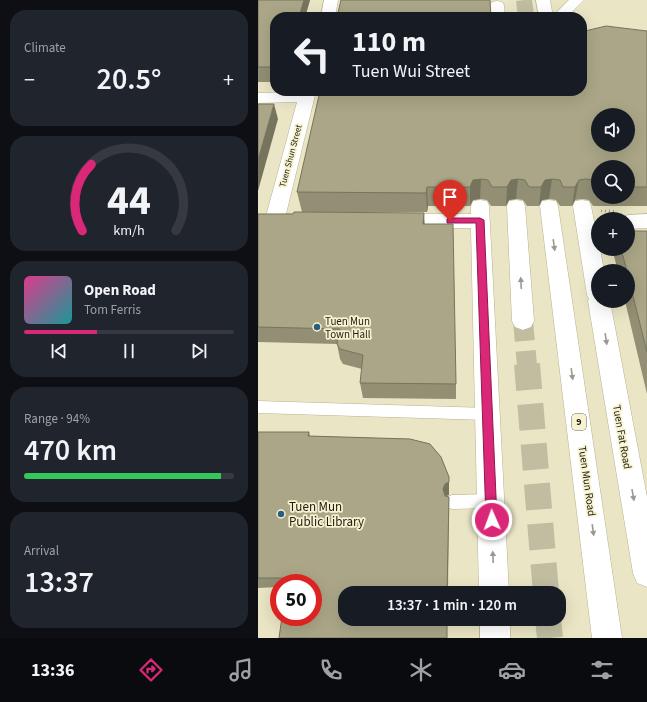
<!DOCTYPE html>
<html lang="en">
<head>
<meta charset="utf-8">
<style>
  :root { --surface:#171b24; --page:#20242c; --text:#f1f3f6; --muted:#9ea1a6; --line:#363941; --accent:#db2777 }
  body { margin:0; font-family:"Source Sans 3",sans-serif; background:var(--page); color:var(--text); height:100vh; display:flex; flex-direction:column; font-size:15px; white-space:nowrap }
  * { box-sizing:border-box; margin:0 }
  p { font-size:13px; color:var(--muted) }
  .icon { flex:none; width:22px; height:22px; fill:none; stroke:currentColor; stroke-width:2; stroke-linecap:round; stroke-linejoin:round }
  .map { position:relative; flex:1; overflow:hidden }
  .panel { display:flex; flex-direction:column; gap:10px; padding:10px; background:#0d0f14; width:258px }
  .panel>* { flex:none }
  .banner { position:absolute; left:12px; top:12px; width:317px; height:84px; border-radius:16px; box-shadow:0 4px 16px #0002; background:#171b24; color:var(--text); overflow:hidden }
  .buttons { position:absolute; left:333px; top:108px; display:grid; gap:8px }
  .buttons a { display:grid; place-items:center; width:44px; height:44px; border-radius:50%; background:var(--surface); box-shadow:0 4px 16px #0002; font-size:20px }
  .speed { position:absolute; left:12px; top:574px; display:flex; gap:8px; font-size:20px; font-weight:700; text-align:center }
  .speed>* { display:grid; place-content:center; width:52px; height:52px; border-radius:50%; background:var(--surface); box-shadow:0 4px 16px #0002; line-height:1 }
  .speed .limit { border:6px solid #d22; background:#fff; color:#111 }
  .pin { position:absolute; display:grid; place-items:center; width:34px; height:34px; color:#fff; margin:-41px -17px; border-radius:50% 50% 50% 0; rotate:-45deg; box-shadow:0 0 4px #0007 }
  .pin .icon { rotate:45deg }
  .me { position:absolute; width:44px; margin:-22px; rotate:358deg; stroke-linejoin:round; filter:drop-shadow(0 0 3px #0008) }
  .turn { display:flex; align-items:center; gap:14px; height:84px; padding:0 16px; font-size:18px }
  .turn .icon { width:52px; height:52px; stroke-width:2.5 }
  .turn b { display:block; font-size:28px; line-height:34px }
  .big { font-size:30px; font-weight:600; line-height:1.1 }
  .panel .tile { flex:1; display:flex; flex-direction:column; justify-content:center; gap:6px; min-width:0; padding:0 14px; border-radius:16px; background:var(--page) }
  .panel .dial { align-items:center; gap:0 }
  .dial svg { height:104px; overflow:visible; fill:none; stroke:var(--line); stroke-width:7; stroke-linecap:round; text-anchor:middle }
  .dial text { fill:var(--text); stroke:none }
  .song { display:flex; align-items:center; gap:12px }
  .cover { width:48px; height:48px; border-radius:6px; background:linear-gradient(135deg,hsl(330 70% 55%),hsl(180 70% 35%)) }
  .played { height:4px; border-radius:2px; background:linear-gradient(90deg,var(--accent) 35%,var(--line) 35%) }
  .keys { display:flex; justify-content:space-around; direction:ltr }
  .heat { display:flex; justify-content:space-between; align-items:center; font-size:22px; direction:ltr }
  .charge { height:6px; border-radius:3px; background:linear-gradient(90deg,#34c759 94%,var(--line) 0) }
  .trip { position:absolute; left:80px; top:586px; width:228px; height:40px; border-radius:16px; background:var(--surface); box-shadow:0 4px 16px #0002; font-weight:600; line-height:40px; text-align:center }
  .menu { display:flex; height:64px; justify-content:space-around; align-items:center; background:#090b0e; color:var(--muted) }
  .menu .icon { width:28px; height:28px }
  .menu .active { color:var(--accent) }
  .menu b { font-size:18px; color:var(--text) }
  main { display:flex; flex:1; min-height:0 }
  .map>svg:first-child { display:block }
</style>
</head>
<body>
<main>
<section class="panel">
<div class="tile"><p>Climate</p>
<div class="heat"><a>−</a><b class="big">20.5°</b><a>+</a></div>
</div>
<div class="tile dial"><svg viewBox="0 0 100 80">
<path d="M14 69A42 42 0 1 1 86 69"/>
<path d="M14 69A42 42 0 0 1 21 18" stroke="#db2777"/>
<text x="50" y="56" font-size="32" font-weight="700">44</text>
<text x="50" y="72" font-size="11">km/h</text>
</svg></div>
<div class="tile">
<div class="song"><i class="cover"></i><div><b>Open Road</b><p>Tom Ferris</p></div></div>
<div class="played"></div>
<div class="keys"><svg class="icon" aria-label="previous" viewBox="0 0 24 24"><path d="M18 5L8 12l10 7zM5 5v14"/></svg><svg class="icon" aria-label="pause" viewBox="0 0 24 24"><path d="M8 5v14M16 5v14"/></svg><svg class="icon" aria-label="next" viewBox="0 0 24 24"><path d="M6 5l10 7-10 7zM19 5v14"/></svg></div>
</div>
<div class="tile"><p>Range · 94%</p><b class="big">470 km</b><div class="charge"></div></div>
<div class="tile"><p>Arrival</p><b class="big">13:37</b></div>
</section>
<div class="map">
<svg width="389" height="638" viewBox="0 0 389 638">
  <rect width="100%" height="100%" fill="#eae5c5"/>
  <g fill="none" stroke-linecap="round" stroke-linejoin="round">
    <polyline stroke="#c1bda1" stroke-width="16" stroke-dasharray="16 8" stroke-linecap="butt" points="266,0 268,17"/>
    <polyline stroke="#c1bda1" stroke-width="20" stroke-dasharray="20 10" stroke-linecap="butt" points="265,321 269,365"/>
    <g stroke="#c1bda1" stroke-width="26" stroke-dasharray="26 14" stroke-linecap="butt">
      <polyline points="269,364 288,593"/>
      <polyline points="290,619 292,638"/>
    </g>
    <defs>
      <g id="lane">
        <polygon points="0,401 230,408 235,410 237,414 235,418 230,420 0,413"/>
        <polygon points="233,494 238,496 240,501 238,506 233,508 194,509 189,507 187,502 189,497 194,495"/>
      </g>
      <polygon id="street" points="311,0 326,0 309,17 294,17"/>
      <g id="secondary">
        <polygon points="66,0 80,0 77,17 63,17"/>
        <polygon points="278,0 292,0 295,17 281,17"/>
        <path d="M42,91H58L28,214L48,216L51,221L48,226C36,229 22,228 10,225L7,220L39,102L0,103V93L42,92Z"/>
        <polygon points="222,200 229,201 231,206 251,593 221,593 213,228 136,228 129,226 126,221 129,216 136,214 213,214 213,206 215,201"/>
        <polygon points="324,200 331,201 333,206 340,240 340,249 342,249 346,271 340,271 340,301 352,301 389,497 389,587 379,583 375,573 330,301 331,299 329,295 315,206 317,201"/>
        <polygon points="389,214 389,228 370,229 370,219 362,219 370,215"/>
        <rect x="222" y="619" width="30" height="19"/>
      </g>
      <g id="highway">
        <polygon points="239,1 244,2 246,5 247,17 233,17 232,5 234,2"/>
        <polygon points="258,200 265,201 267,206 276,321 273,327 265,330 257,327 254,321 249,206 251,201"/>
        <polygon points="291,200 298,201 300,206 364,638 334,638 282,206 284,201"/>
      </g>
    </defs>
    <use href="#lane" stroke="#b7b293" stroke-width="1"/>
    <use href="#street" stroke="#b7b293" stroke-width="1"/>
    <use href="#secondary" stroke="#b7b293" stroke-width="1"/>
    <use href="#highway" stroke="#b7b293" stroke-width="1"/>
    <g stroke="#a4a187" stroke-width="2.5" stroke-dasharray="1 3" stroke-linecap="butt">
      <polyline points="343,211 356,211"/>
      <polyline points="57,212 102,212"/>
    </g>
    <use href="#lane" fill="#fff" fill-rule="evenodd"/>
    <use href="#street" fill="#fff" fill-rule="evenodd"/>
    <use href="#secondary" fill="#fff" fill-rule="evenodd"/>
    <use href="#highway" fill="#fff" fill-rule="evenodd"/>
  </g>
  <g fill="#928f74" fill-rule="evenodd">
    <polygon points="0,0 52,0 47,17 17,17 17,82 0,82"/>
    <path d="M389,31V206H335L331,200L324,199L317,200L314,206H302L298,200L291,199L284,200L281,206H269L265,200L258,199L251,200L248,206H233L229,200L222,199L215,200L212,206H170L169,212H44L39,192L324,91ZM340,167H370V197H340Z"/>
    <polygon points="166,213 166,224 198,384 198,399 105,398 102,383 104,369 85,364 82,359 79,344 0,342 0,214"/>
    <polygon points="389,231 389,394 367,301 370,301 370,271 360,271 354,249 370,249"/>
    <polygon points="0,432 51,432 52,436 152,439 172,444 183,457 191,477 191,495 188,496 191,497 190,593 87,593 87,619 189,619 189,638 21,638 24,617 55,617 55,583 21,583 21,587 0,588"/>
  </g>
  <g fill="#77745e">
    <polygon points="46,0 52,0 47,17 41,17"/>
    <polygon points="16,104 20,119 0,191 0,160"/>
    <polygon points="223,179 222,199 215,200 212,206 212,187 215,180"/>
    <polygon points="260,179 258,199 251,200 248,206 249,187 253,180"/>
    <polygon points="294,179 291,199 284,200 281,206 283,187 287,180"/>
    <polygon points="321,180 317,200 314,206 317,187"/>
    <polygon points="169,187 170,206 169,212 168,193"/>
    <polygon points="166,213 167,229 165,224"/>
    <polygon points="191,477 191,495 188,496 185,489"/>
  </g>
  <g fill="#aaa687" stroke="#77745e" fill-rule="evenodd">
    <polygon points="0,0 46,0 41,17 17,17 17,67 0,67"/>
    <polygon points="83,0 232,0 233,17 79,17"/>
    <path d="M348,26L389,31V187H370V167H340V187H339L336,180L328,179L321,180L317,187H305L302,180L294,179L287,180L283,187H271L267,180L260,179L253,180L249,187H234L230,180L223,179L215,180L212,187H169L168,193L39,192L62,91H324V33L327,31ZM340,115H370V145H340Z"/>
    <polygon points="0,104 16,104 0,160"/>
    <polygon points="36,212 166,213 165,224 195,224 198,384 102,383 105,355 82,349 79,344 82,329 0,327 0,214 35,214"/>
    <polygon points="370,231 389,231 389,352 370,276 370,271 369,271 363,249 370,249"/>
    <polygon points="0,432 51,432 50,436 152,439 172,444 183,457 191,477 191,482 187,484 185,489 187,496 191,497 189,593 87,593 87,619 189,619 189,638 21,638 24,617 55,617 55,583 30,583 31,578 0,578"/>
  </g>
  <defs><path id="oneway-solid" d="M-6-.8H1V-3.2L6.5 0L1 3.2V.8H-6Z"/></defs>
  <g fill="#999993">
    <use href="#oneway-solid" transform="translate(296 245) rotate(82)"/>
    <use href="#oneway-solid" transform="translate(263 283) rotate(-93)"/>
    <use href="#oneway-solid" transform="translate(348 339) rotate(81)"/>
    <use href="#oneway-solid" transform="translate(314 374) rotate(82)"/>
    <use href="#oneway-solid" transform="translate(375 495) rotate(80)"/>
    <use href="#oneway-solid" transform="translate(335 530) rotate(82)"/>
    <use href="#oneway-solid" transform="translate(235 557) rotate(-92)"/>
  </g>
  <polygon fill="#db2777" stroke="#8e194d" points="192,218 222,218 226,220 239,520 238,524 234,526 230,524 228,520 218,223 189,223 189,219"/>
  <g fill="#2d5d7c" stroke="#f7f3d2" stroke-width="1.5">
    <circle cx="59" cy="327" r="4"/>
    <circle cx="23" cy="514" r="4"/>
  </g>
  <g text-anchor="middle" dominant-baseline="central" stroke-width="3.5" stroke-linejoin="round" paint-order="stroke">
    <g font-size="9" fill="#1d1c10" stroke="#f7f3d2">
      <text transform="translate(33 156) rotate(-75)">Tuen Shun Street</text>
    </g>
    <rect fill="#f7f3d2" stroke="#5e5c4a" stroke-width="1" x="314" y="414" width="14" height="16" rx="3"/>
    <g font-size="10" font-weight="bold" fill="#1d1c10">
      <text x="321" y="422">9</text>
    </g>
    <g font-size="11" fill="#1d1c10" stroke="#f7f3d2" text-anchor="start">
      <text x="67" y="321">Tuen Mun<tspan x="67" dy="13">Town Hall</tspan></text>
    </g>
    <g font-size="11" fill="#1d1c10" stroke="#f7f3d2">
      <text transform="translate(364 437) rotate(80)">Tuen Fat Road</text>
      <text transform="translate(329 481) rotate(82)">Tuen Mun Road</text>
    </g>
    <g font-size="13" fill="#1d1c10" stroke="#f7f3d2" text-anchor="start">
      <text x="31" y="507">Tuen Mun<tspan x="31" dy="15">Public Library</tspan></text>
    </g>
  </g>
</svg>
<div class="buttons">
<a><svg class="icon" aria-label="sound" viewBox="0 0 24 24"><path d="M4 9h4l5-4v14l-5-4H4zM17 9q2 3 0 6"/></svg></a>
<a><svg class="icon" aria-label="search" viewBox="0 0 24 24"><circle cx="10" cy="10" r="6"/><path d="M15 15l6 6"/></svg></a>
<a>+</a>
<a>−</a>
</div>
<div class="speed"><div class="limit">50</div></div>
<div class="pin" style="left:192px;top:221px;background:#d93025"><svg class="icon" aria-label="arrive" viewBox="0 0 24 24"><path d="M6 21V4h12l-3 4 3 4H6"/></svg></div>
<svg class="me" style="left:234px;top:520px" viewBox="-20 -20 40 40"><circle r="17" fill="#db2777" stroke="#fff" stroke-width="3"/><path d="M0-11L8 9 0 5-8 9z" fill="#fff"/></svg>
<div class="trip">13:37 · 1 min · 120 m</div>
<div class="banner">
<div class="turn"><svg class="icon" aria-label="left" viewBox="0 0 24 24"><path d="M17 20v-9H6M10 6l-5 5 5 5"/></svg><div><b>110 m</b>Tuen Wui Street</div></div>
</div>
</div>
</main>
<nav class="menu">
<b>13:36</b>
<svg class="icon active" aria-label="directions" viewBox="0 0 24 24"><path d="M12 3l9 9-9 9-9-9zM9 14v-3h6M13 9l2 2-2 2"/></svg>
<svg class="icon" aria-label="music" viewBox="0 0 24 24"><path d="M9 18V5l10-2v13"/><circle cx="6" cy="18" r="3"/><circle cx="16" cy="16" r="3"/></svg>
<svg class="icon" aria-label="phone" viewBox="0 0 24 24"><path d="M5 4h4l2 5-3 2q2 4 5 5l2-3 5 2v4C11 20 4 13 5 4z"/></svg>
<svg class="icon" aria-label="climate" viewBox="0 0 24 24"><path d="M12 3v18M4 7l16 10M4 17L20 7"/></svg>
<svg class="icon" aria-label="car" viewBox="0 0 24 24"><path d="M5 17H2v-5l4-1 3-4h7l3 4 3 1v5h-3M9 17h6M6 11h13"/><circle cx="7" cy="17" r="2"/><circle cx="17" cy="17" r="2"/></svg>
<svg class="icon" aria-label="filters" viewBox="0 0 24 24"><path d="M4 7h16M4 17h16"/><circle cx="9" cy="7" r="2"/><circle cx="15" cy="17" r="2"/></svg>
</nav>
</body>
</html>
